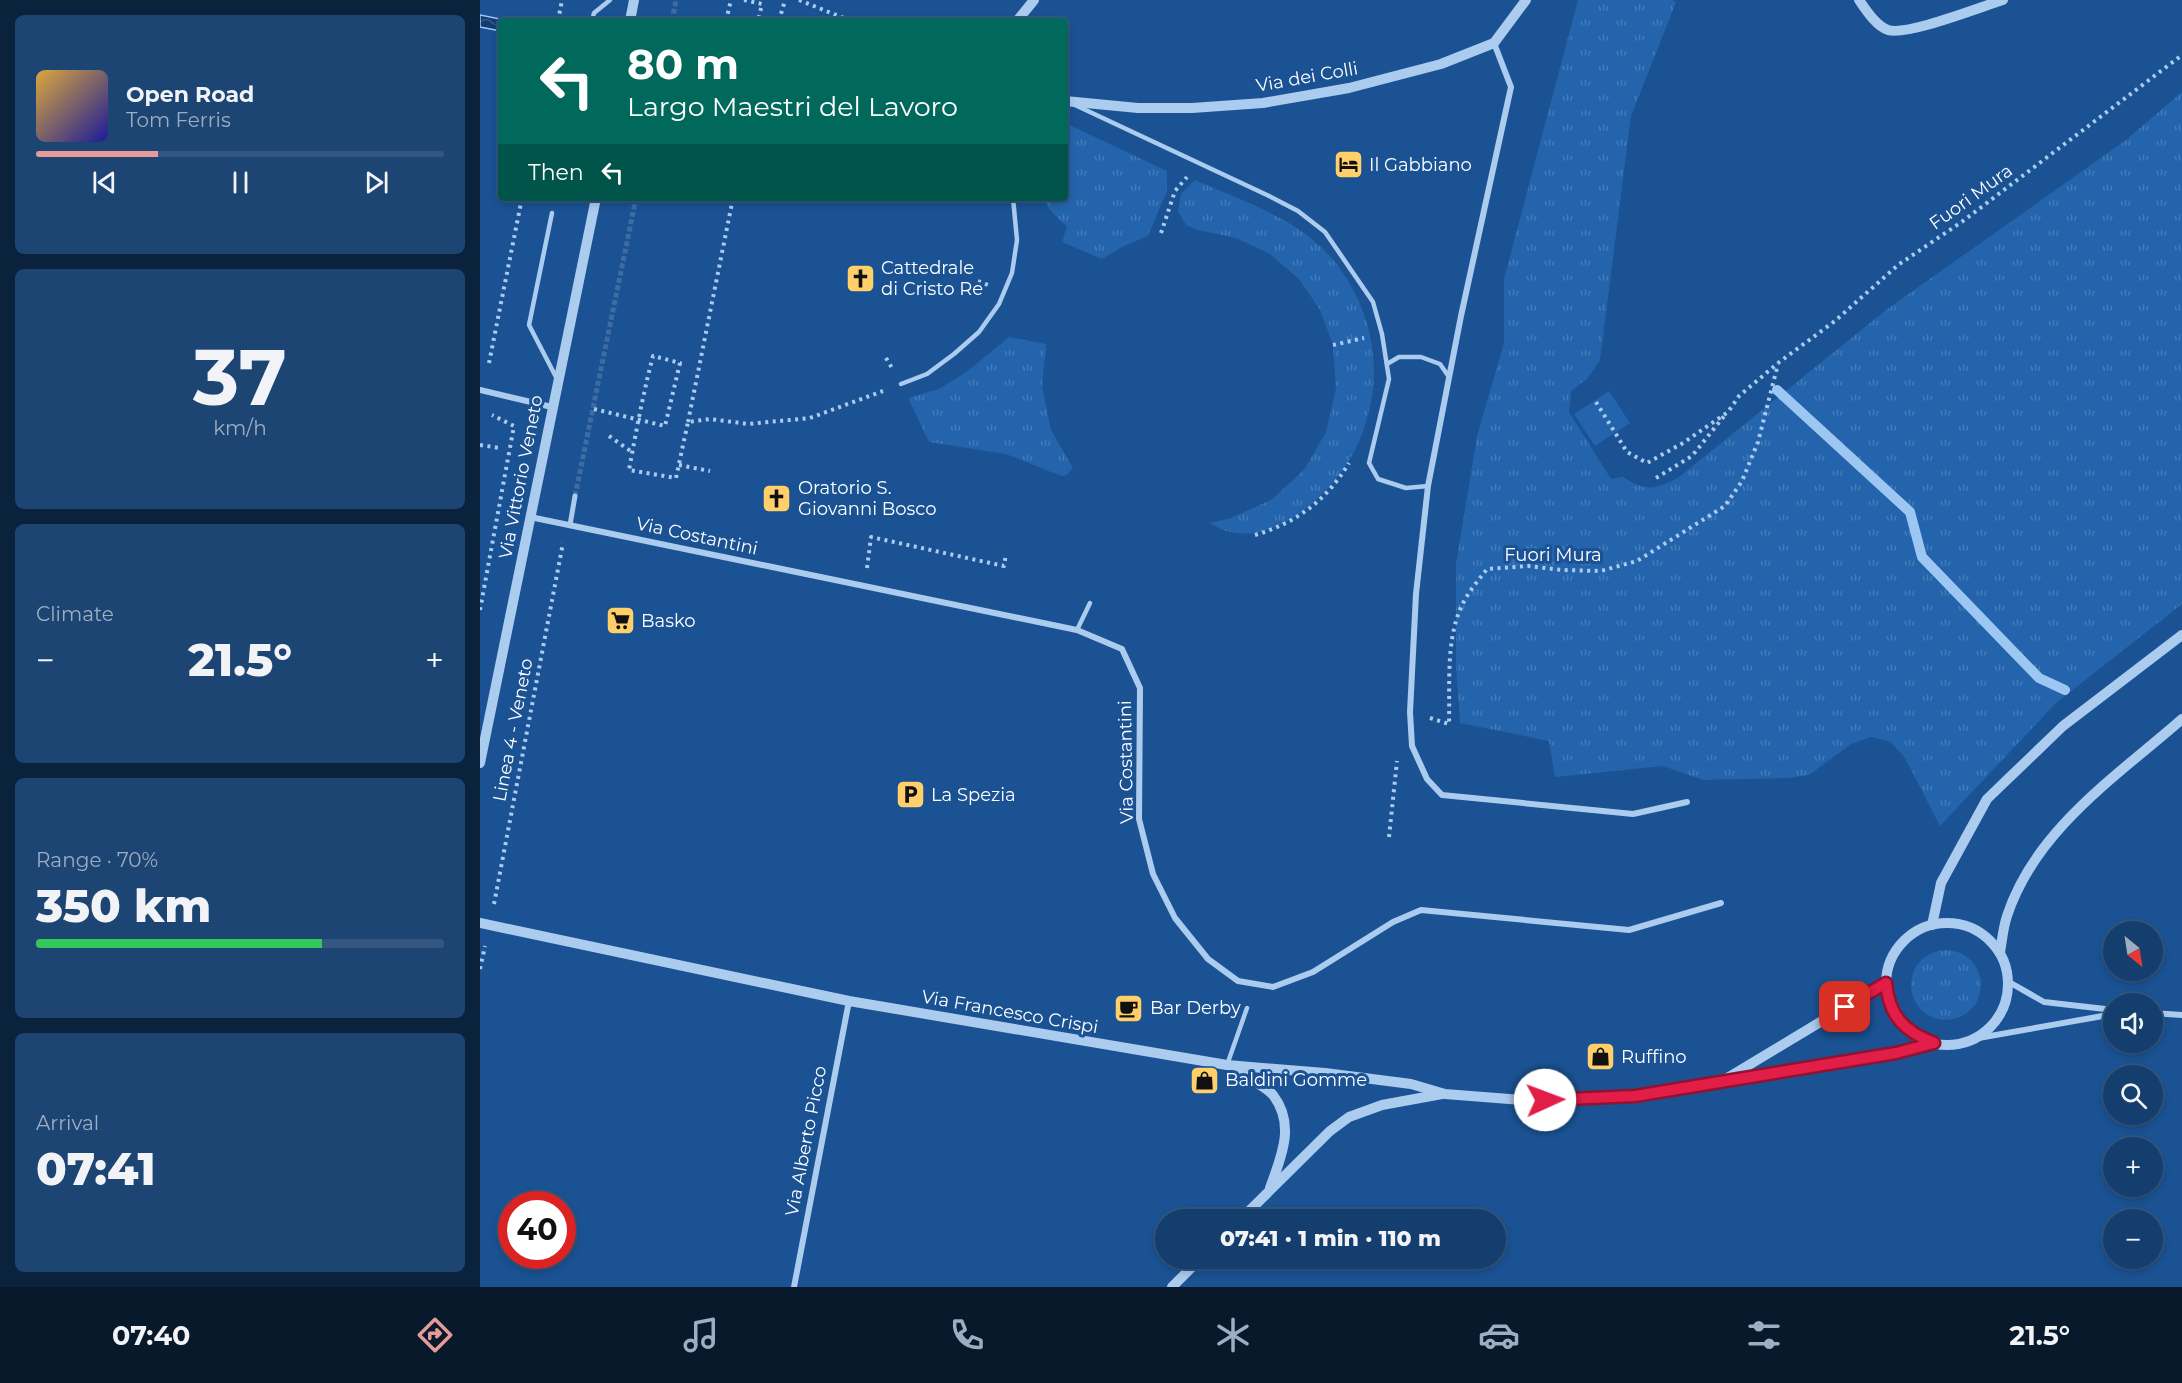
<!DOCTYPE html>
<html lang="en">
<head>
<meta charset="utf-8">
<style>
  :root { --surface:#143e6e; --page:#1d4573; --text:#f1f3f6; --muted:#9daec2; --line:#335781; --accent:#e69b98 }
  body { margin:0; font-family:Montserrat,sans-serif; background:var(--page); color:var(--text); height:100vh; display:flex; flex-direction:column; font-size:22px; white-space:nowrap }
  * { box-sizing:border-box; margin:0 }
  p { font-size:20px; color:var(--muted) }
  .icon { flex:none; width:33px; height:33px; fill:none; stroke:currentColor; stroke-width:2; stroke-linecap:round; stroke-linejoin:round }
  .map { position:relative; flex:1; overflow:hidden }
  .drawer { display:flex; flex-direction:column; gap:15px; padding:15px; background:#0b223c; width:480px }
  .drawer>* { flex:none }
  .hud { position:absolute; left:18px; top:18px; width:570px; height:183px; border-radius:6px; box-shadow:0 3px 9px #0003,0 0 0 2px var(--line); background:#00695c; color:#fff; overflow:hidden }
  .needle { width:39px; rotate:150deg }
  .fabs { position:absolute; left:1623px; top:921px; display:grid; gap:12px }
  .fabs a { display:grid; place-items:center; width:60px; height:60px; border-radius:50%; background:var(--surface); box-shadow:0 3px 9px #0003,0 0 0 2px var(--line); font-size:30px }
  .speed { position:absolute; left:18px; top:1191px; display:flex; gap:12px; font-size:30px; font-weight:700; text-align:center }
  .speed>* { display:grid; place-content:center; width:78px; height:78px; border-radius:50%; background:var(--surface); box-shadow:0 3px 9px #0003,0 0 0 2px var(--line); line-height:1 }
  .speed .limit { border:9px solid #d22; background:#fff; color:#111 }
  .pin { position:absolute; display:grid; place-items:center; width:51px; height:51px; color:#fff; margin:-26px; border-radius:12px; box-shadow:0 3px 9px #0006 }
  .me { position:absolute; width:66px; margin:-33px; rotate:88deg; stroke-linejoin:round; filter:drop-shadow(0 0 4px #0008) }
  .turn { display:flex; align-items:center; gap:21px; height:126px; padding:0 30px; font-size:27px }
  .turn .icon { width:78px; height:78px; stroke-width:2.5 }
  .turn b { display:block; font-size:42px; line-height:51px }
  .then { display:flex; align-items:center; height:57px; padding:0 30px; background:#0003; gap:12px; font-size:22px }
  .big { font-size:45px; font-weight:800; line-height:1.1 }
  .drawer .tile { flex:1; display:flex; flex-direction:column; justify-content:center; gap:9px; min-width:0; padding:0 21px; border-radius:9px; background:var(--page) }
  .drawer .dial { align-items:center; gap:0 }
  .dial b { font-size:78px; line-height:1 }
  .song { display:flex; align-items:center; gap:18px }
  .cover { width:72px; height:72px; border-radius:9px; background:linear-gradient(135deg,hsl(40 70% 55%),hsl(240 70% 35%)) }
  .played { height:6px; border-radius:3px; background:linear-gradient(90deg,var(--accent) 30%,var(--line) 30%) }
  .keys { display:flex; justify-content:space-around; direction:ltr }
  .heat { display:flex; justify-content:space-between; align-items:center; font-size:33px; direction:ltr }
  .charge { height:9px; border-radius:4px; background:linear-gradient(90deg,#34c759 70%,var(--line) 0) }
  .trip { position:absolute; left:675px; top:1209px; width:351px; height:60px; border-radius:30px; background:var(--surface); box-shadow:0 3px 9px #0003,0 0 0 2px var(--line); font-weight:800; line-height:60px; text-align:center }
  .menu { display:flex; height:96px; justify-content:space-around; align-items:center; background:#08192c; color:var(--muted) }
  .menu .icon { width:42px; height:42px }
  .menu .on { color:var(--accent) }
  .menu b { font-size:27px; color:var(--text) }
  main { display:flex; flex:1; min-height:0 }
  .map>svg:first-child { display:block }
</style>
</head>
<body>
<main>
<section class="drawer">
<div class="tile">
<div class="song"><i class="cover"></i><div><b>Open Road</b><p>Tom Ferris</p></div></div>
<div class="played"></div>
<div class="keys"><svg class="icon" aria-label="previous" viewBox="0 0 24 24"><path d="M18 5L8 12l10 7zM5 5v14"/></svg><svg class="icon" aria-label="pause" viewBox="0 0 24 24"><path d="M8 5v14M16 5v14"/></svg><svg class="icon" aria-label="next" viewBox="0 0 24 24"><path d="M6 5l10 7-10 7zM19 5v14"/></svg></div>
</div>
<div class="tile dial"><b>37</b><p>km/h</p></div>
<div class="tile"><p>Climate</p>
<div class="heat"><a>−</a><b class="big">21.5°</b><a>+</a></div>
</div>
<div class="tile"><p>Range · 70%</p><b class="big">350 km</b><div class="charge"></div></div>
<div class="tile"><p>Arrival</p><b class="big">07:41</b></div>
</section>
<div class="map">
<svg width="1702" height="1287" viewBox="0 0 1702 1287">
  <defs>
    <pattern id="grass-tufts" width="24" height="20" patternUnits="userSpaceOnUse" patternTransform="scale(1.5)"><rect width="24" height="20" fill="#2364ac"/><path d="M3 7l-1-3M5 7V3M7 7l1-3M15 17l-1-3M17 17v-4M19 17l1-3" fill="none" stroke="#447bb8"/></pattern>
    <pattern id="water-waves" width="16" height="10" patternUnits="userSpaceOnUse" patternTransform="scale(1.5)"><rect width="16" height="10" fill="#113d71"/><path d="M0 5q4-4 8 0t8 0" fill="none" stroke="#355a86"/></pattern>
  </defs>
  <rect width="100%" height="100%" fill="#1a5293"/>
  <g fill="url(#grass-tufts)">
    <path d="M1098,0H1192L1196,2L1151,116L1120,360L1108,378L1091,391L1089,412L1131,479L1143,477C1167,492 1174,490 1199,477L1406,310L1646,140L1702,92V604L1576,703L1460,826L1425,758L1411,742L1391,737L1371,744L1329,775L1308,778L1223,780L1183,766L1075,777L1069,741L980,723L976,666V564L997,436L1024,343V279Z"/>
    <polygon points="585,123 687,171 687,191 668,236 644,246 622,259 582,242 587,227 569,209 563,198 585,198"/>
    <path d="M715,180C758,199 808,215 842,248C875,280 894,326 894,371C894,397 887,426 875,450C854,491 798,546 746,531C740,529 735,526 730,523L751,518L791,500L824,470L846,432L856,389L853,345L840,310L819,279L790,254L756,238L718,230L706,225L698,211L701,194Z"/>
    <polygon points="529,337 566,344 562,387 571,430 593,468 587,475 582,476 526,454 449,442 428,398 459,389 485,373"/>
    <circle cx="1466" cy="985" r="35"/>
  </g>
  <polygon fill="#2364ac" points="1129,391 1150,423 1115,446 1094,414"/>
  <polygon fill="url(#water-waves)" stroke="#9dc7f2" stroke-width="1.5" points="0,15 30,21 21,21 21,31 0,27"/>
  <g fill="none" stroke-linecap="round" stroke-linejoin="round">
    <polyline stroke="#9dc7f2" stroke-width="10" points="1297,390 1430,512 1442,557 1559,678 1585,690"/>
    <g stroke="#3c6ca3" stroke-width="5" stroke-dasharray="5 2.5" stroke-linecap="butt">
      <polyline points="192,21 196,0"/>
      <polyline points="95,496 156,198"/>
    </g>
    <g stroke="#abcbef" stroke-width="4" stroke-dasharray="3 4.5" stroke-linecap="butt">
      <polyline points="264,0 282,4 278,21"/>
      <polyline points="319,0 371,21"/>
      <polyline points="78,21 82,0"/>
      <polyline points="246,21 251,0"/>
      <polyline points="299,21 305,0"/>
      <polyline points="681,233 695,191 707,177"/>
      <polyline points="498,281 508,285"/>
      <polyline points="853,345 884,338"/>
      <polyline points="406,358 412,368"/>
      <polyline points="9,363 42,198"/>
      <polyline points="1116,402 1147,452 1167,463 1203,443 1248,412 1259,396 1298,363 1355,321 1418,265 1483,221 1702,55"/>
      <path d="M114,409L185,426L200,363L173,356C163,394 156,432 149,470L196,478L208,422L230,419L268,424L330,418L403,391"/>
      <polyline points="208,422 253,198"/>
      <polyline points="129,436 152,452"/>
      <polyline points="0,445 20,448"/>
      <polyline points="199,465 230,471"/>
      <polyline points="1176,478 1212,456 1245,415"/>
      <path d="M775,535C816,523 846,501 869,463"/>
      <polyline points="387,568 391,537 524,566 526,554"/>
      <polyline points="0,610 34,426 12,415"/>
      <path d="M950,718L969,724C970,687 966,646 979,612C985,596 997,582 1007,569L1048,566L1082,570L1121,571L1157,561L1245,506L1262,481L1278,442L1298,364"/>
      <polyline points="909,837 917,761"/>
      <polyline points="14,904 83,543"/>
      <polyline points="0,969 5,946"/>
    </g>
    <g stroke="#abcbef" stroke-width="4.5">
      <polyline points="112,21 114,13 130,0"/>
      <polyline points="595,105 787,195 818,211 845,232 893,302 902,334 909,379 889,463 898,479 926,488 948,486"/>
      <polyline points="72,213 49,325 76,377"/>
      <polyline points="907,364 919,357 941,357 960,364 969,377"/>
      <polyline points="421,384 447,374 474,354 499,332 519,304 532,273 537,240 533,198"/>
      <polyline points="597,630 610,603"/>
      <polyline points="747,1065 767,1008"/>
    </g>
    <polyline stroke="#abcbef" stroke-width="5" points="90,525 95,496"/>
    <g stroke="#abcbef" stroke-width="6">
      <polyline points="1014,43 1031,87 981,316 948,486 936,594 930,712 932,746 947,779 962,795 1153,814 1207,802"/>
      <polyline points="0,390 72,407"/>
      <polyline points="50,517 597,630 642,649 660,688 659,819 673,874 695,918 728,959 758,981 793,987 833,972 913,922 941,910 1149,930 1241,903"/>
      <polyline points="1529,982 1564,1002 1634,1010"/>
      <polyline points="1672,1013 1702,1015"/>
      <polyline points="1493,1039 1634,1014"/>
      <polyline points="314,1287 369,1001"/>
    </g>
    <g stroke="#abcbef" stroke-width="10">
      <path d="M1379,0C1386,10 1396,26 1408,30C1427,36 1500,7 1523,0"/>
      <polyline points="150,21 154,0"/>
      <polyline points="537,21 554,0"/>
      <polyline points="585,101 658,108 712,108 783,103 869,88 961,64 1014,43 1046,0"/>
      <polyline points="0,763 116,198"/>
      <polyline points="0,923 369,1001 747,1065 845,1073 931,1084 965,1094 1042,1100 1155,1097 1416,1053 1454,1043"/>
      <circle cx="1467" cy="984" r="61"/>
      <polyline points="1452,925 1461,883 1507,799 1583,726 1702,635"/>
      <path d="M1520,952C1522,941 1523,928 1527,916C1555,830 1637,776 1702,719"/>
      <path d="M750,1067C761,1074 785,1086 793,1095C816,1125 801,1157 790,1188"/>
      <polyline points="1244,1080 1405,983"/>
      <polyline points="760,1220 850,1131 869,1117 902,1105 962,1094"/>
      <polyline points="692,1287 721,1258"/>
    </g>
  </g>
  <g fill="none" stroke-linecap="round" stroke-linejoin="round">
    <defs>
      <path id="route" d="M1065,1100L1155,1096L1416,1053L1454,1043C1424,1031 1409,1016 1406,983L1365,1007"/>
    </defs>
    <use href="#route" stroke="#92132f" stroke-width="15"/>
    <use href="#route" stroke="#e11d48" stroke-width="10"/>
  </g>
  <defs>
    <symbol id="hotel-square" viewBox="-11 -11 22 22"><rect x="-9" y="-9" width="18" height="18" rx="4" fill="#ffd069" stroke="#1a5293"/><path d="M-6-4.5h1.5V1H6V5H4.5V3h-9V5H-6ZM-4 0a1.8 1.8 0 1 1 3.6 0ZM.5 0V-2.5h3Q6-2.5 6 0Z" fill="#111"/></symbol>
    <symbol id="church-square" viewBox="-11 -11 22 22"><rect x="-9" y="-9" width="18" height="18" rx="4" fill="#ffd069" stroke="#1a5293"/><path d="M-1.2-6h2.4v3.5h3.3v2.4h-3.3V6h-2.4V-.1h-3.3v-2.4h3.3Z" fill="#111"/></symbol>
    <symbol id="supermarket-square" viewBox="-11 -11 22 22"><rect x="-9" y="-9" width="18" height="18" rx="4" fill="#ffd069" stroke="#1a5293"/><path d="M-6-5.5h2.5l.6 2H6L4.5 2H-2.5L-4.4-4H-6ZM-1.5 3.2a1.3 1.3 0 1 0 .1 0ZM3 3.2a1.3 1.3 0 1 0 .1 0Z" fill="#111"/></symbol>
    <symbol id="parking-square" viewBox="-11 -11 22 22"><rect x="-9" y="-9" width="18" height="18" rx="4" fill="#ffd069" stroke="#1a5293"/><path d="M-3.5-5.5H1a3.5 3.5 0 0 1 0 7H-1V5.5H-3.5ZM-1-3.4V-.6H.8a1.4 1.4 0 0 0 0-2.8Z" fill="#111"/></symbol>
    <symbol id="cafe-square" viewBox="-11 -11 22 22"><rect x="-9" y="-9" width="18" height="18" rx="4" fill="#ffd069" stroke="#1a5293"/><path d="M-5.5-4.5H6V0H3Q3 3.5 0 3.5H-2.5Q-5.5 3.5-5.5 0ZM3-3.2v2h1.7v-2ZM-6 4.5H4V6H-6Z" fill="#111"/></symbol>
    <symbol id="shop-square" viewBox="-11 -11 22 22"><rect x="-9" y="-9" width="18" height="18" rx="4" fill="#ffd069" stroke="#1a5293"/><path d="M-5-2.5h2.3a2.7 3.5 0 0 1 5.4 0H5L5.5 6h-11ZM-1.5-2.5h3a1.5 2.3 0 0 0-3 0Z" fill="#111"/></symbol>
  </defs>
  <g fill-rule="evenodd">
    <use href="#hotel-square" x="852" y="148" width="33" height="33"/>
    <use href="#church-square" x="364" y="262" width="33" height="33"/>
    <use href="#church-square" x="280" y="482" width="33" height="33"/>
    <use href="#supermarket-square" x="124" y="604" width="33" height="33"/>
    <use href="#parking-square" x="414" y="778" width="33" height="33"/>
    <use href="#cafe-square" x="632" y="992" width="33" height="33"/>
    <use href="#shop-square" x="1104" y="1040" width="33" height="33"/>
    <use href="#shop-square" x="708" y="1064" width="33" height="33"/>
  </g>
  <g text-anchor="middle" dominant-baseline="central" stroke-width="6" stroke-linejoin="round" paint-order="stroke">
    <g font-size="18" fill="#fff" stroke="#1a5293">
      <text transform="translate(827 77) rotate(-10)">Via dei Colli</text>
      <text transform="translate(1491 197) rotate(-36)">Fuori Mura</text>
      <text transform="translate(41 477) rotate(-79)">Via Vittorio Veneto</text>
      <text transform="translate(217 536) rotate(12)">Via Costantini</text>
      <text x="1073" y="555">Fuori Mura</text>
      <text transform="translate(33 730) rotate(-79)">Linea 4 - Veneto</text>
      <text transform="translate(646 762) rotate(-91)">Via Costantini</text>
      <text transform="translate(530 1012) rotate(10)">Via Francesco Crispi</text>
      <text transform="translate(326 1141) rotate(-79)">Via Alberto Picco</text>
    </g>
    <g font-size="18" fill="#fff" stroke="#1a5293" text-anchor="start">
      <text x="889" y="165">Il Gabbiano</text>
      <text x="401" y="268">Cattedrale<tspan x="401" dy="21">di Cristo Re</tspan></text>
      <text x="318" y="488">Oratorio S.<tspan x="318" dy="21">Giovanni Bosco</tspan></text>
      <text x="161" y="621">Basko</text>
      <text x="451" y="795">La Spezia</text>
      <text x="670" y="1008">Bar Derby</text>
      <text x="1141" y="1057">Ruffino</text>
      <text x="745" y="1080">Baldini Gomme</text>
    </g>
  </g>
</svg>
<div class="fabs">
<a><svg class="needle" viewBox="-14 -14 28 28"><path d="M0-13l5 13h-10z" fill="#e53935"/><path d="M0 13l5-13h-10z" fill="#9daec2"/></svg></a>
<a><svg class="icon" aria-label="sound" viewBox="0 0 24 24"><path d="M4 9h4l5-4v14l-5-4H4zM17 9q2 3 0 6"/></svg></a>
<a><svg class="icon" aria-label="search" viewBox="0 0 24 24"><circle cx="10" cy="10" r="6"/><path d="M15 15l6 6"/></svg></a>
<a>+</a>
<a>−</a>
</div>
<div class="speed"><div class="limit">40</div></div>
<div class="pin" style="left:1365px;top:1007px;background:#d93025"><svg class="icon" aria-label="arrive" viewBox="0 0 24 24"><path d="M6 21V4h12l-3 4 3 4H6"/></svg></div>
<svg class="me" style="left:1065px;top:1100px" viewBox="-20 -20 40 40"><circle r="19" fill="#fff"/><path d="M0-13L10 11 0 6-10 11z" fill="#e11d48"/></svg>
<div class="trip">07:41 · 1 min · 110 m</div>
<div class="hud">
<div class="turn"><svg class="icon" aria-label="left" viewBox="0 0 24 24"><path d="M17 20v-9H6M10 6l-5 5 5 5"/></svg><div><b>80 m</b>Largo Maestri del Lavoro</div></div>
<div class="then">Then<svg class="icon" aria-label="left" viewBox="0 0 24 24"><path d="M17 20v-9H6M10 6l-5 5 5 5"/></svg></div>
</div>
</div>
</main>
<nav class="menu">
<b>07:40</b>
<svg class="icon on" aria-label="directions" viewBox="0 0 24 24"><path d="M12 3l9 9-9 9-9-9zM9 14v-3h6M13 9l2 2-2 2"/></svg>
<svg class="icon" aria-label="music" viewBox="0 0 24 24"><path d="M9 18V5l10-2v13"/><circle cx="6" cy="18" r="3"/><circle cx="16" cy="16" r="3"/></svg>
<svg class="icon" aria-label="phone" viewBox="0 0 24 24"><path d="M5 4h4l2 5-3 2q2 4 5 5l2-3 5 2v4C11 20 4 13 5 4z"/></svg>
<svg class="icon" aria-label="climate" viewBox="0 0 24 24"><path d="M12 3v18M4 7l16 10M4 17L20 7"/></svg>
<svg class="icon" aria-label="car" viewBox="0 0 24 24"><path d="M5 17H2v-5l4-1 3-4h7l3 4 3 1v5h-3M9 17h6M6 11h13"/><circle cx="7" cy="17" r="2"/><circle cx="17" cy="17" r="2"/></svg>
<svg class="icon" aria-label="filters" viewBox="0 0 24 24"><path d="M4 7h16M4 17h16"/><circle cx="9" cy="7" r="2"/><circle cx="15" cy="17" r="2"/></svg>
<b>21.5°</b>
</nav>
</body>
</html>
